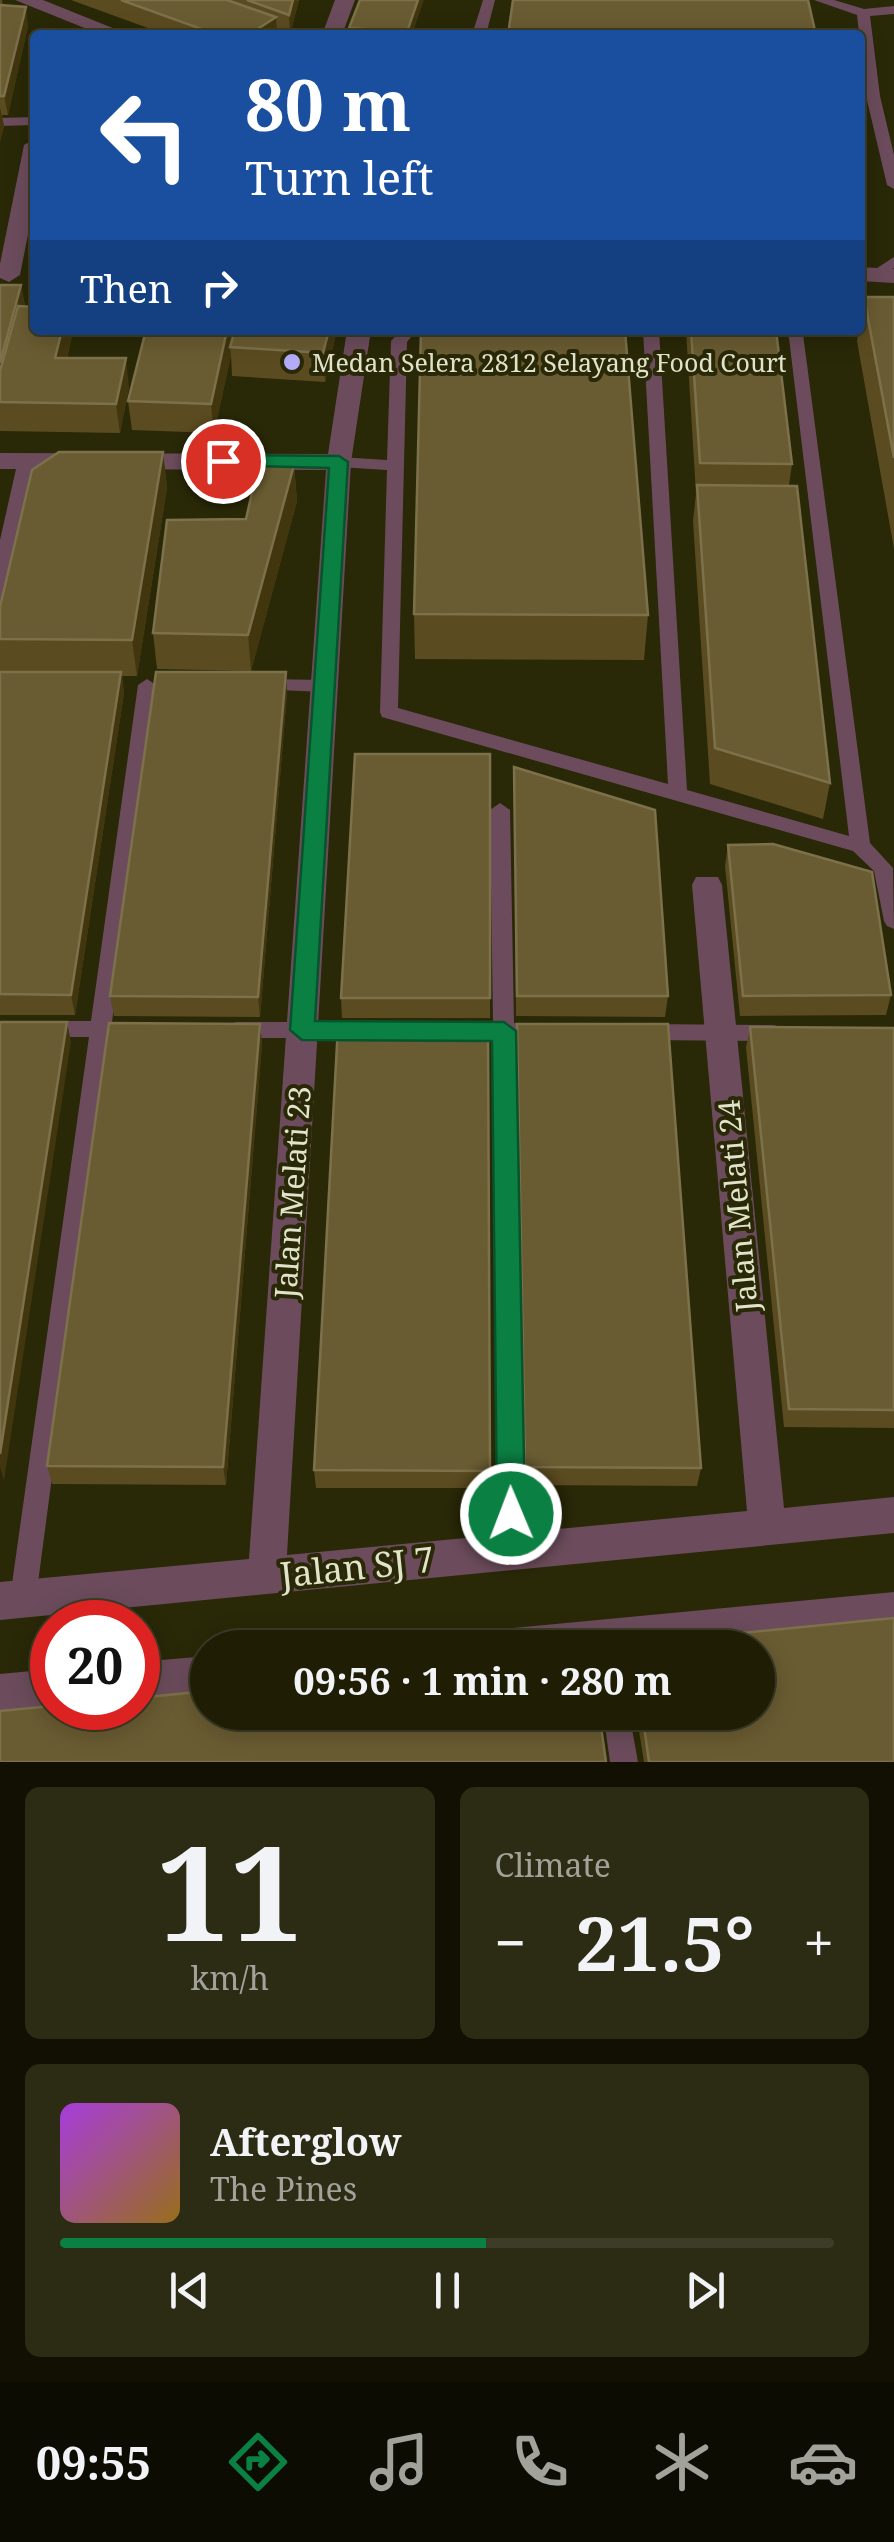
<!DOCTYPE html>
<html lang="en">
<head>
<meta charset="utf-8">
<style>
  :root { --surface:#1f1e05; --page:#2c2b13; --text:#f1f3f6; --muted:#a1a29a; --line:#3c3c27; --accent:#0b8043 }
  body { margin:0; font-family:"Noto Serif",serif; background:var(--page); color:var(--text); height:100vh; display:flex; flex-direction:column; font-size:38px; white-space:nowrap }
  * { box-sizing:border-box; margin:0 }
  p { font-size:32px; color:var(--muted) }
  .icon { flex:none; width:55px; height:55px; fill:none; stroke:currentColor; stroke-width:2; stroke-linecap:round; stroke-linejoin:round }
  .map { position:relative; height:1762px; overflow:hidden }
  .sheet { display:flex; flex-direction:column; gap:25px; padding:25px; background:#111003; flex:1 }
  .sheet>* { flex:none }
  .top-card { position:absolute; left:30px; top:30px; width:835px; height:305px; border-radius:10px; box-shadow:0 5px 25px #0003,0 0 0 2px var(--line); background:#1a4fa0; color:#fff; overflow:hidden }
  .speed { position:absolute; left:30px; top:1600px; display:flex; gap:20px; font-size:50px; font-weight:700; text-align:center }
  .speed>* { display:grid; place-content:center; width:130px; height:130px; border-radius:50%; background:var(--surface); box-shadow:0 5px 25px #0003,0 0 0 2px var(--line); line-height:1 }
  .speed .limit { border:15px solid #d22; background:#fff; color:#111 }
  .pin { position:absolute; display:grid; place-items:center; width:85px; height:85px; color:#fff; margin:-42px; border:5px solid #fff; border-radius:50%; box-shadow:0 2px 10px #0007 }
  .me { position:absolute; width:110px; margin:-55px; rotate:359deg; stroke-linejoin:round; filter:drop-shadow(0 0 8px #0008) }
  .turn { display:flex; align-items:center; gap:35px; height:210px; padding:0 50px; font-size:45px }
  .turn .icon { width:130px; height:130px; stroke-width:2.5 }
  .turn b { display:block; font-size:70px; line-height:85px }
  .then { display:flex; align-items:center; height:95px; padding:0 50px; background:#0003; gap:20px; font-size:38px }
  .big { font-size:75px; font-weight:700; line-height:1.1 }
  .sheet .widget { flex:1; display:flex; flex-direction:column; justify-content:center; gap:15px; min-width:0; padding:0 35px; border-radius:15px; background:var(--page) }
  .sheet .dial { align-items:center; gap:0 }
  .dial b { font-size:130px; line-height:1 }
  .song { display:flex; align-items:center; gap:30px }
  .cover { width:120px; height:120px; border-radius:15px; background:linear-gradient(135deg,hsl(280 70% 55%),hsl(40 70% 35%)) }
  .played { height:10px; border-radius:5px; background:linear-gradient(90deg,var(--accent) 55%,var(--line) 55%) }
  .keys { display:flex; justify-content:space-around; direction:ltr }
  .heat { display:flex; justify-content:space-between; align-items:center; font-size:55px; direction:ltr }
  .sheet .tiles { flex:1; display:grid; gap:25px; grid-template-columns:1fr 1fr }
  .widget:last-child { grid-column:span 2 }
  .trip { position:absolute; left:190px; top:1630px; width:585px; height:100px; border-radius:50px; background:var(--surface); box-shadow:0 5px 25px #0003,0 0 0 2px var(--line); font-weight:700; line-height:100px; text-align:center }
  .menu { display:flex; height:160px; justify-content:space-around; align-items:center; background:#0c0c02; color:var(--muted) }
  .menu .icon { width:70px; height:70px }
  .menu .on { color:var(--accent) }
  .menu b { font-size:45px; color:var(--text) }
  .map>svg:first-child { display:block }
</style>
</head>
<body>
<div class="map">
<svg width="894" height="1762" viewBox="0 0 894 1762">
  <rect width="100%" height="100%" fill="#292807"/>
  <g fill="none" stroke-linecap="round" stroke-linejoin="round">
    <g fill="#6c4c5c" fill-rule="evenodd">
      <polygon points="483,0 495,0 486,35 472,35"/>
      <polygon points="814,0 834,0 864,9 894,6 894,14 870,16 880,96 894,155 894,189 887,185 866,96 857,15"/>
      <polygon points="35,117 35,125 0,126 0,118"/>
      <polygon points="894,257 894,268 881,278 871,278 871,272"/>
      <polygon points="401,330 417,330 407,342 398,708 668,784 643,330 659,330 687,790 849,836 789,338 783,330 799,330 803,334 870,843 893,868 894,929 887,926 884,921 874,871 853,851 382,717 380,712 387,470 339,467 331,462 339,457 387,460 391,341"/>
      <polygon points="147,679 156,685 112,1022 119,1029 110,1037 36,1598 32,1607 23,1610 14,1607 10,1598 89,1037 0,1037 0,1021 91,1021 138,685"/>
      <polygon points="262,679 325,680 334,686 325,692 255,689 253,685"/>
      <polygon points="500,803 510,810 514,1023 551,1026 554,1032 551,1038 514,1040 525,1551 521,1560 512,1563 503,1560 499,1551 493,1040 454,1037 451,1031 454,1025 493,1023 490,810"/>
      <polygon points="237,1022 363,1022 370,1024 374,1030 370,1036 363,1038 237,1038 230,1036 226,1030 230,1024"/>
      <polygon points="642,1024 773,1025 781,1027 784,1033 781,1039 773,1041 642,1040 634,1038 631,1032 634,1026"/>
      <polygon points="603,1712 629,1712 638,1762 610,1762"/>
    </g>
    <g fill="#6c4c5c" fill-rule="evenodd">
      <polygon points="15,0 43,0 130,35 102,35"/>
      <polygon points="335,0 355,0 342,35 322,35"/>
      <polygon points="35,139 35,199 20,275 9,282 0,278 0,264 24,145"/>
      <polygon points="860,267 894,269 894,283 860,281"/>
      <polygon points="347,330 371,330 351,462 287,1555 747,1511 692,885 696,877 718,877 722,885 784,1508 894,1497 894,1533 0,1620 0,1582 249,1559 326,470 41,469 13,599 0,608 0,540 16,469 0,469 0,453 328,454"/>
      <polygon points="894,1592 894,1630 708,1648 483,1648 488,1634 502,1629"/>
      <polygon points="208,1656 208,1695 138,1700 138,1662"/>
      <polygon points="52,1669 55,1708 0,1714 0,1674"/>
    </g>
  </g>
  <g fill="#5b4b20">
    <polygon points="0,0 2,0 3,6 28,26 8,115 2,115 4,126 0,141"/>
    <polygon points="71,0 299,0 290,34 276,29 277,35 167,35"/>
    <polygon points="360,0 412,35 350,35 349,28"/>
    <polygon points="0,285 21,285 25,306 35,330 71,330 72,336 67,358 129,387 120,433 0,431"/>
    <polygon points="864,297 894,297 894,549 857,341 859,330 860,330"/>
    <polygon points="146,330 337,330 325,382 232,376 231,355 214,433 132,430 128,401"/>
    <polygon points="686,330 776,330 792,464 789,485 830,783 823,819 710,784 693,521 696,494"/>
    <polygon points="163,452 167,488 137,676 122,676 124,693 75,1015 0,1015 0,607"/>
    <polygon points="294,465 297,501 251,671 157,669 153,633 246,519"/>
    <polygon points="414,614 648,615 644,660 415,659"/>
    <polygon points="287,693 260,1017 114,1016 110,996"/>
    <polygon points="490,754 490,1018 342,1018 341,998"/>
    <polygon points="514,767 668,996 665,1017 516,1016"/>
    <polygon points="728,845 891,995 886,1015 740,1016 725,866"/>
    <polygon points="260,1024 262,1044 226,1485 52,1484 47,1466"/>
    <polygon points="517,1024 701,1468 697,1486 524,1485"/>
    <polygon points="750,1027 894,1028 894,1428 784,1427 746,1047"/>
    <polygon points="314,1470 490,1471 489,1488 316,1488"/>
    <polygon points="894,1618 894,1762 644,1762 636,1712 758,1712 758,1648 631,1648 631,1644"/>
  </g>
  <g fill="#41360e">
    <polygon points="293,0 299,1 290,34 289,15"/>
    <polygon points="418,0 424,0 412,35 407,35"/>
    <polygon points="26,7 28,26 8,115 4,96"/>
    <polygon points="276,17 277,35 248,35"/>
    <polygon points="0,107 4,126 0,141"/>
    <polygon points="21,285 26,314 0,402 0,363"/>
    <polygon points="62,330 71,330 72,336 60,386 55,358"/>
    <polygon points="227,330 236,330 230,347 231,355 214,433 211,404"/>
    <polygon points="329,330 337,330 325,382 323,353"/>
    <polygon points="126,358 129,387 120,433 116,404"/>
    <polygon points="163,452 167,488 137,676 132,640"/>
    <polygon points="294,465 297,501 251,671 248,635"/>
    <polygon points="121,672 124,693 75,1015 71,995"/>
    <polygon points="286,672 287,693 260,1017 258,997"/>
    <polygon points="67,1022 71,1042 4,1481 0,1467 0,1454"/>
    <polygon points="260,1024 262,1044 226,1485 223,1467"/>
  </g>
  <g fill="#6a5c32" stroke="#7c714a" stroke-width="2.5">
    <polygon points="121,0 227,0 276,17 248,35 218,35"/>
    <polygon points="247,0 293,0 289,15"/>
    <polygon points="360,0 418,0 407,32 349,28"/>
    <polygon points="513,0 808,0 816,35 508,35"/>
    <polygon points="0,5 26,7 4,96 0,96"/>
    <polygon points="0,285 21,285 0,363"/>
    <polygon points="864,297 894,297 894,458"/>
    <polygon points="18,306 35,307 35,330 62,330 55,358 126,358 116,404 0,402 0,371"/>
    <polygon points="146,330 227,330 211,404 128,401"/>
    <polygon points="235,330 329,330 323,353 230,347"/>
    <polygon points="421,330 625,330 648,615 414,614"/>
    <polygon points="691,330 776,330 792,464 700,463"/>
    <polygon points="59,452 163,452 132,640 0,639 0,607 32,470"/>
    <polygon points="260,457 283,457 294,465 248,635 153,633 167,520 246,519"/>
    <polygon points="697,485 797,486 830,783 715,748"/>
    <polygon points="0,672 121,672 71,995 0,994"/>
    <polygon points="156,672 286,672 258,997 110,996"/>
    <polygon points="355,754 490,754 490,998 341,998"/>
    <polygon points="514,767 655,810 668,996 517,996"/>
    <polygon points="773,844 872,872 891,995 743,996 728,845"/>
    <polygon points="0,1022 67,1022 0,1454"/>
    <polygon points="109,1023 260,1024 223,1467 47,1466"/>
    <polygon points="517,1024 668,1024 701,1468 525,1467"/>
    <polygon points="338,1026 488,1026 490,1471 314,1470"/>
    <polygon points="750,1027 894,1028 894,1410 789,1409"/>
    <polygon points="894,1618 894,1762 649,1762 642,1712 758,1712 758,1648 632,1648 631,1644"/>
    <polygon points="208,1691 208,1712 599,1712 606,1762 0,1762 0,1711 52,1706 138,1708 138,1698"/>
  </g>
  <polygon fill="#0b8043" stroke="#07532c" stroke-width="2.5" points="223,455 339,456 348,462 315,1021 504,1022 516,1031 525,1514 521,1524 511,1528 501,1524 497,1514 492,1041 302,1040 290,1030 329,468 217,465 217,457"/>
  <circle fill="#b4acf9" stroke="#292807" stroke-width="4" cx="292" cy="362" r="10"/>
  <g text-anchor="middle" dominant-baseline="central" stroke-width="8" stroke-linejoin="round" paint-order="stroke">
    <g font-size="25" fill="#e2e3cb" stroke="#292807" text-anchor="start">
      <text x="312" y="362">Medan Selera 2812 Selayang Food Court</text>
    </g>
    <g font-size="30" fill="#e2e3cb" stroke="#292807">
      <text transform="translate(292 1192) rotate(-86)">Jalan Melati 23</text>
      <text transform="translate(737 1206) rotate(-95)">Jalan Melati 24</text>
    </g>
    <g font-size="35" fill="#e2e3cb" stroke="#292807">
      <text transform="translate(357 1566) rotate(-6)">Jalan SJ 7</text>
    </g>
  </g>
</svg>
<div class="speed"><div class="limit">20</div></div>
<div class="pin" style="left:223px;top:461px;background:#d93025"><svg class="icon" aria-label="arrive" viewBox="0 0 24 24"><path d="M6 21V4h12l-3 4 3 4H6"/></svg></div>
<svg class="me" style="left:511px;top:1514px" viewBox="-20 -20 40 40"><circle r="17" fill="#0b8043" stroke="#fff" stroke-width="3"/><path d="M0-11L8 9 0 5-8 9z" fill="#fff"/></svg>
<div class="trip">09:56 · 1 min · 280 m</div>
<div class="top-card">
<div class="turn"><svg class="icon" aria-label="left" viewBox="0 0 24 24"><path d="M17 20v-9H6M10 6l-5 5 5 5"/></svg><div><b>80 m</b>Turn left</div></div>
<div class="then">Then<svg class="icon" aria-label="right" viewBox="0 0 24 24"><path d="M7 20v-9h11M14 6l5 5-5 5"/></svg></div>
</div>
</div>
<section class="sheet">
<div class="tiles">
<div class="widget dial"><b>11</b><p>km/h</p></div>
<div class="widget"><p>Climate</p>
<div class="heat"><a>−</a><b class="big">21.5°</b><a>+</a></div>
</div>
<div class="widget">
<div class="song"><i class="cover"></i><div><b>Afterglow</b><p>The Pines</p></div></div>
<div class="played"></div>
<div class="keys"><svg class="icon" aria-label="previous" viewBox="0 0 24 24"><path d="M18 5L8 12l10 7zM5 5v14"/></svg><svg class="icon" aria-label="pause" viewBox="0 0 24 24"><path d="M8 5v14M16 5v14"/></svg><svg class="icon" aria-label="next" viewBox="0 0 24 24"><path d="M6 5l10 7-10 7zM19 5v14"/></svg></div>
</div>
</div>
</section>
<nav class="menu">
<b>09:55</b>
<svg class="icon on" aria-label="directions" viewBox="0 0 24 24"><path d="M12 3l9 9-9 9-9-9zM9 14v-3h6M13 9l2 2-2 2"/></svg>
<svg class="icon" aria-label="music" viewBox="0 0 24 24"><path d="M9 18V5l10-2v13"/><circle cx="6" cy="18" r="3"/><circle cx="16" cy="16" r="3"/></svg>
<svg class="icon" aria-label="phone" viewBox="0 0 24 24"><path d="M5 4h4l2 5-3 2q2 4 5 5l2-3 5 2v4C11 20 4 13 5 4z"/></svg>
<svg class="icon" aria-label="climate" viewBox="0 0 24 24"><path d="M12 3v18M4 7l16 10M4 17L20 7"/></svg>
<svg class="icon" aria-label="car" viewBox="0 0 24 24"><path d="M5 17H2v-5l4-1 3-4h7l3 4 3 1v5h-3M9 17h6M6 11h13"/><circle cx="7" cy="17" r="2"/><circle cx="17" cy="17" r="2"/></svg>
</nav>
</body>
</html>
